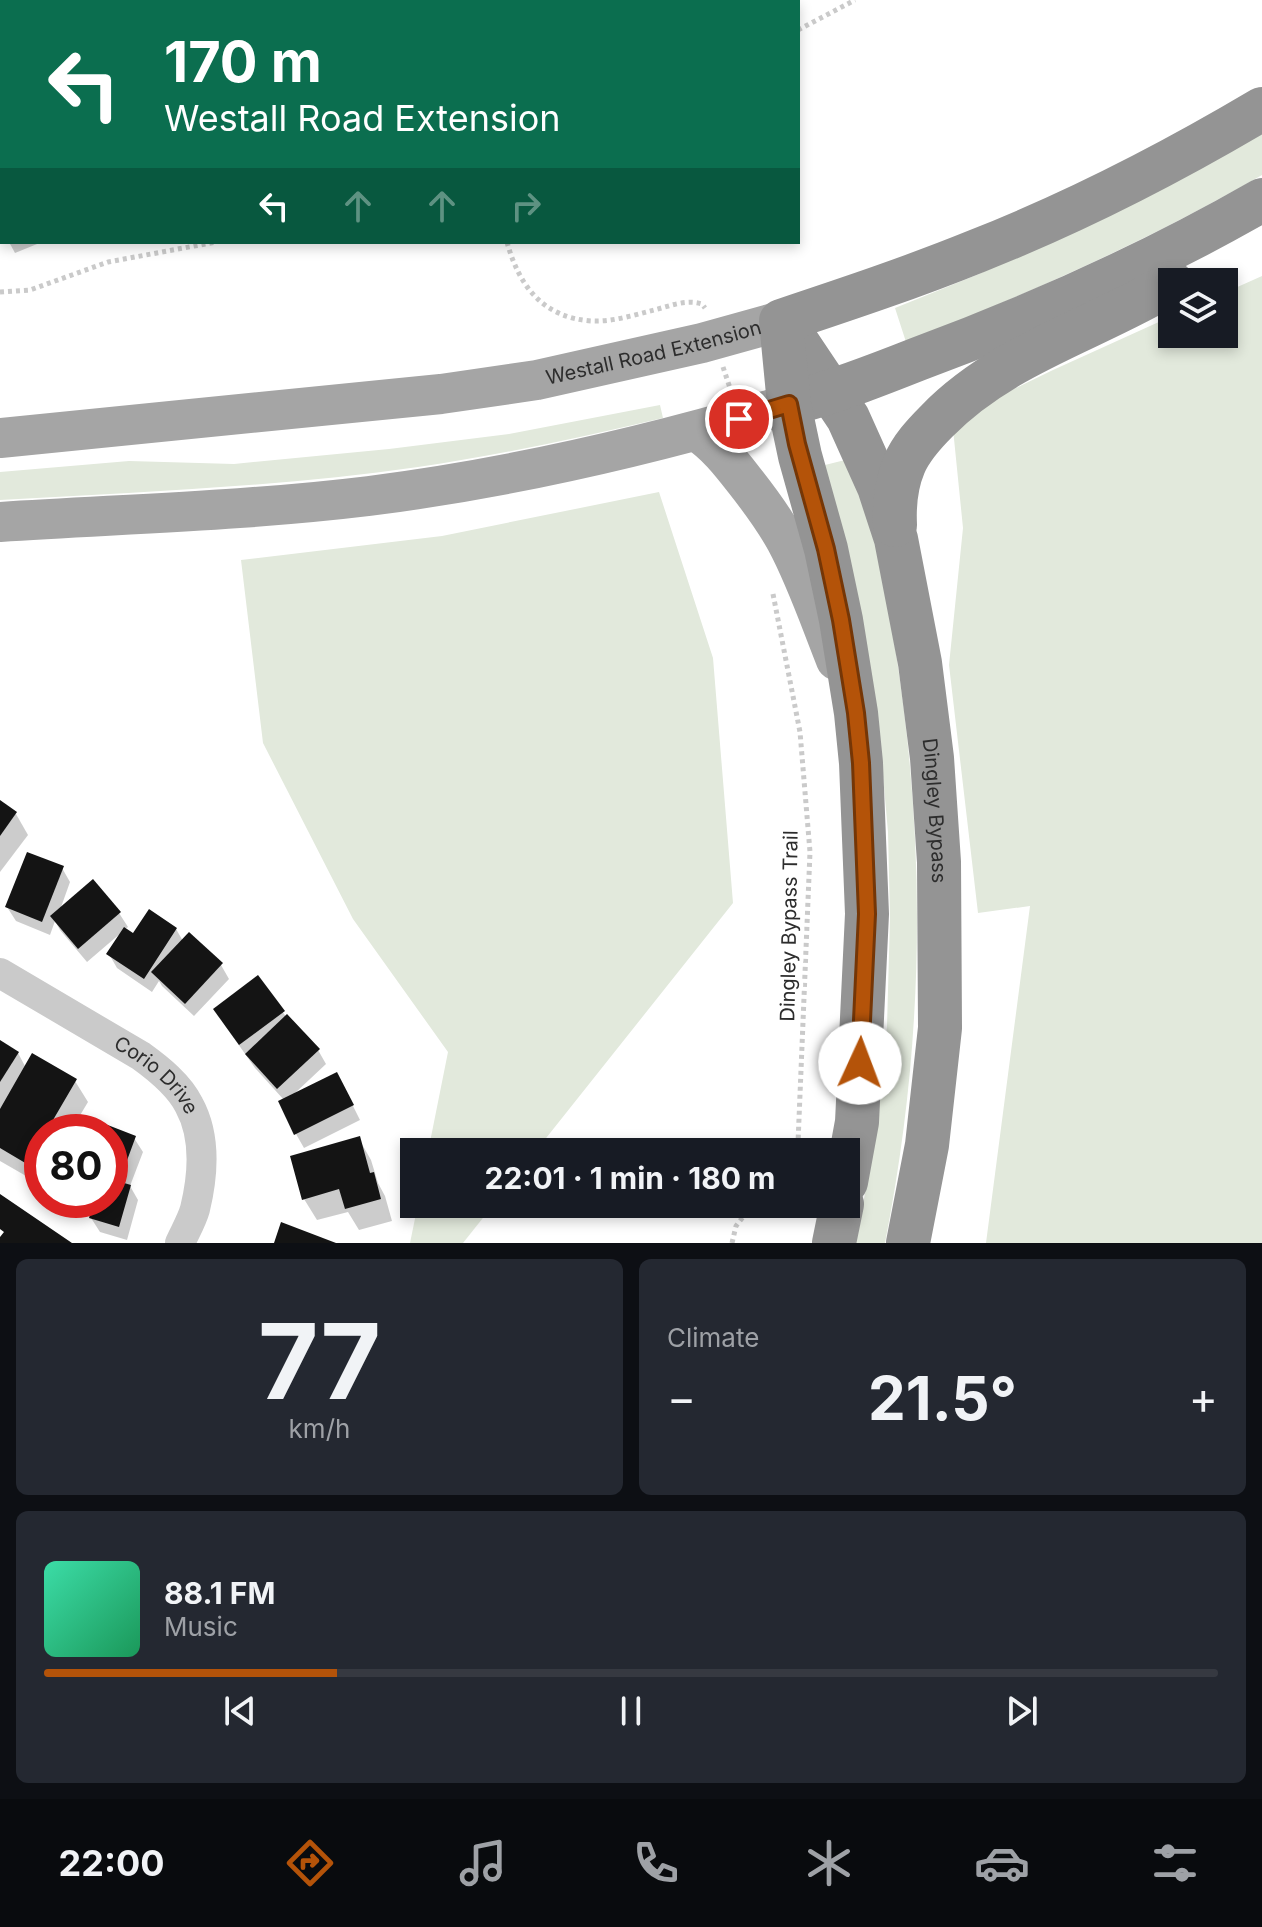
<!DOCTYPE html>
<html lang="en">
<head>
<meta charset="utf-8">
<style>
  :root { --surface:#171b24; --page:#242831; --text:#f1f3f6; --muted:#9ea1a6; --line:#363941; --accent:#b45309 }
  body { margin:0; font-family:Inter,sans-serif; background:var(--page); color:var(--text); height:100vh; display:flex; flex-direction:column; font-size:30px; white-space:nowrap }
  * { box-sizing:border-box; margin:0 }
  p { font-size:26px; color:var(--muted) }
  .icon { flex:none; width:44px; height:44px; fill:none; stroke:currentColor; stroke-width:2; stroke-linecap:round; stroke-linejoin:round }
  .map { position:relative; height:1243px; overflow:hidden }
  .details { display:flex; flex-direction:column; gap:16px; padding:16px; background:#0d0f14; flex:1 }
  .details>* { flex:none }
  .hud { position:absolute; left:0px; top:0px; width:800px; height:244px; box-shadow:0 4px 12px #0003; background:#0b6e4f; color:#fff; overflow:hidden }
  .fabs { position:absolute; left:1158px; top:268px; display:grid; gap:16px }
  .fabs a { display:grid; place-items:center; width:80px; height:80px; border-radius:0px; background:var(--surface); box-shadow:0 4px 12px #0003; font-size:40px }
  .speed { position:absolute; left:24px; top:1114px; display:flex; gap:16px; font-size:40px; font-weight:700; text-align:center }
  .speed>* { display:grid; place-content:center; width:104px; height:104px; border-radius:50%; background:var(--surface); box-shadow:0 4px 12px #0003; line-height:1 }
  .speed .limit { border:12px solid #d22; background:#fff; color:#111 }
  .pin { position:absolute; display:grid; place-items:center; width:68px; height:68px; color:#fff; margin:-34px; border:4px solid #fff; border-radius:50%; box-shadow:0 2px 8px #0007 }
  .me { position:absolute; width:88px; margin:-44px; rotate:2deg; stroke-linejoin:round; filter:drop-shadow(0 0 6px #0008) }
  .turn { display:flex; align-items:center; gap:28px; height:168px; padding:0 32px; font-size:36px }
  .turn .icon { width:104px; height:104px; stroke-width:2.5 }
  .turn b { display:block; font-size:56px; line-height:68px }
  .lanes { display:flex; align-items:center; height:76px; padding:0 32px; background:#0003; justify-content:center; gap:40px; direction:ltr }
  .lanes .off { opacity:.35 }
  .big { font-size:60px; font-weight:700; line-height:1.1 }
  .details .widget { flex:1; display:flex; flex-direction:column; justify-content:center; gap:12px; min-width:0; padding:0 28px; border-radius:12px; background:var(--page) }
  .details .dial { align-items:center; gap:0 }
  .dial b { font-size:104px; line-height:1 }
  .song { display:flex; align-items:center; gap:24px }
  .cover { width:96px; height:96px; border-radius:12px; background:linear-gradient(135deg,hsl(160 70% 55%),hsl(150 70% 35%)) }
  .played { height:8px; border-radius:4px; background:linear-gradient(90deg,var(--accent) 25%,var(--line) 25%) }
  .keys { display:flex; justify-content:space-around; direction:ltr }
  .heat { display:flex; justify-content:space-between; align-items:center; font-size:44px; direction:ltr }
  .details .tiles { flex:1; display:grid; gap:16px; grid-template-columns:1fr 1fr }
  .widget:last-child { grid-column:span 2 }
  .trip { position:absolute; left:400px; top:1138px; width:460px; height:80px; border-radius:0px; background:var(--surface); box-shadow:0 4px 12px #0003; font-weight:700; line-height:80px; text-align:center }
  .dock { display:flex; height:128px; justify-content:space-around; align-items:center; background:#090b0e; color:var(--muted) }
  .dock .icon { width:56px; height:56px }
  .dock .on { color:var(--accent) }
  .dock b { font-size:36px; color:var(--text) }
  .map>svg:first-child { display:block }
</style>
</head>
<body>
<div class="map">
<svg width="1262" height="1243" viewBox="0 0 1262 1243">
  <rect width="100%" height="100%" fill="#fff"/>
  <g fill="#e2e9dc">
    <path d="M1262,134V175C1147,241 1028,294 906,342L895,308L979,274Z"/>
    <polygon points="1262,276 1262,1243 986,1243 1030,906 978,913 949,665 963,528 952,419 1053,370 1172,316 1172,334 1224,334 1224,293"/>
    <path d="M660,405L663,418C582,437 501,455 418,467C280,487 140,492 0,500V472L129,461L234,464L389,449L509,434Z"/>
    <path d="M849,459C875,520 885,588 896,653C927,853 924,1044 885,1243H856L876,1133L887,1026L890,918L888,832L878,720L825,465Z"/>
    <polygon points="659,492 713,658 733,903 535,1152 428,1152 448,1052 353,919 263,743 241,560 442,536"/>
    <polygon points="418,1204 494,1204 463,1243 410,1243"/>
  </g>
  <g fill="#0003">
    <polygon points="13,0 61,0 62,2 14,2"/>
    <polygon points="534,0 557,0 558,2 530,2"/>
    <rect x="632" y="0" width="65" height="2"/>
    <polygon points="2,124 2,230 0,224 0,125"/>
    <polygon points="9,242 42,242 15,253"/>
    <polygon points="0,802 16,814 28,835 0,872"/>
    <polygon points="62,868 70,882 60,910 119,913 128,927 124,930 134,936 176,929 183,941 221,965 229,979 194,1016 162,986 159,981 152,992 117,968 109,954 122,932 87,962 60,930 55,921 50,935 16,921 7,907"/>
    <polygon points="258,978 287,1018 318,1050 326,1064 294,1094 344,1088 360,1120 304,1148 296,1134 284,1100 255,1068 224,1024"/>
    <polygon points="0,1042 18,1053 26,1068 75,1081 88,1102 70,1132 42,1132 42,1181 40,1184 0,1161"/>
    <polygon points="83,1118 134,1138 143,1152 130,1186 138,1200 127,1240 100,1232 91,1218 92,1215 69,1209 64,1200 110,1200 110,1132 77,1132"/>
    <polygon points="359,1139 371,1160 378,1183 385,1196 392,1221 359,1230 348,1212 317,1220 304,1199"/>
  </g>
  <g fill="#141414">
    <polygon points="0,800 17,812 0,836"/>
    <polygon points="27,852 64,866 42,922 5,907"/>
    <polygon points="93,879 121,912 78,949 50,916"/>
    <polygon points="149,909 177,928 144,979 106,954 124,927 133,933"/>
    <polygon points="189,932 223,963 185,1004 151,972"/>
    <polygon points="258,975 285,1011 239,1045 213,1009"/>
    <polygon points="287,1014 320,1049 277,1089 245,1054"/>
    <polygon points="0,1040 19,1052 0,1082"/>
    <polygon points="32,1053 77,1079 46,1132 42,1132 42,1139 27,1164 0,1148 0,1109"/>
    <polygon points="337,1072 354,1105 294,1135 278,1101"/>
    <polygon points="82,1115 136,1136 122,1174 110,1170 110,1132 75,1132"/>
    <polygon points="360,1136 370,1173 374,1172 381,1199 345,1209 339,1189 302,1200 290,1156"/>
    <polygon points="110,1179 131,1185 119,1227 89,1218 93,1204 81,1201 110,1200"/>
    <polygon points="0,1194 72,1243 0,1243 0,1237 4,1232 0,1229"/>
    <polygon points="281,1222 336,1243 274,1243"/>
  </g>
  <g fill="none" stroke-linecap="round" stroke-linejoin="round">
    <g stroke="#cacaca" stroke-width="5" stroke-dasharray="4 4" stroke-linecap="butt">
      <polyline points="798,30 855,0"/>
      <path d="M507,242C519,286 543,318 592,321C612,322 634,315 654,310C670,306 686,299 702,304L705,308"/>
      <polyline points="0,292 30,290 108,262 216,242"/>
      <polyline points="723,367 730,388"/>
      <polyline points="773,594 800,732 810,852 798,1143 791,1152"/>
      <polyline points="732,1243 736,1226 753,1204"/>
    </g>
    <g stroke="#cacaca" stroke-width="30">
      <polyline points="250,0 251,2"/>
      <polyline points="272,2 278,0"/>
      <polyline points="0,60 2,60"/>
      <path id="s1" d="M0,973L141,1056C159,1069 179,1085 189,1105C206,1136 203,1176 195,1209C192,1220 185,1232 180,1243"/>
    </g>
    <g stroke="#a5a5a5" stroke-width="40">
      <path d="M696,431C716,444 730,462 744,480C759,499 774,519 786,541C806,578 820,620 836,660"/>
      <path id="s2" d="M0,438L441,394L537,380L702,343L781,321"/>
      <path d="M0,522C123,514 246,511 369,496C511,478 652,445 789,404"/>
    </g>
    <g stroke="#949494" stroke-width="44">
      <path id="s3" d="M783,321L848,418L879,487L896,539L920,663L932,758L939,862L940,1028L927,1145L908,1243"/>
      <path d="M803,400C842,389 880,374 918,359C1037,315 1152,263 1262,200"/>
      <path d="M895,525C894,504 896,484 904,465C911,448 924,434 937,421C1002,354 1094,330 1172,283"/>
      <path d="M846,1182L857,1122L867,914L861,763L856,713L841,620L826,549L800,456L789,404L781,321C847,299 913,277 977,251C1076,212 1171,163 1262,109"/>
      <polyline points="834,1243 842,1204"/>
    </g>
  </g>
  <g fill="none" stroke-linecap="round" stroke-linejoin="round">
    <defs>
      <polyline id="route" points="739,419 789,404 797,444 826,549 841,620 856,713 861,763 867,914 860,1063"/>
    </defs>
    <use href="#route" stroke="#753606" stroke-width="20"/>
    <use href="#route" stroke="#b45309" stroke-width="14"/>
  </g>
  <g text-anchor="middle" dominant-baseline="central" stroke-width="8" stroke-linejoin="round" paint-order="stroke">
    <g font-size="20" fill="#2d2d2d" stroke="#fff">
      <text stroke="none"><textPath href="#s2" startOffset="660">Westall Road Extension</textPath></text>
      <text stroke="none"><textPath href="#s3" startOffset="522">Dingley Bypass</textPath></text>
      <text transform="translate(789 926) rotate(-89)">Dingley Bypass Trail</text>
      <text stroke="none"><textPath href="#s1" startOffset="188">Corio Drive</textPath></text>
    </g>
  </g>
</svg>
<div class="fabs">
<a><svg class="icon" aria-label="layers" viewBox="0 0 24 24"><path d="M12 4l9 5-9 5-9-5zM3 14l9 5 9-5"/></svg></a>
</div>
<div class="speed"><div class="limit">80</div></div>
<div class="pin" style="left:739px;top:419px;background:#d93025"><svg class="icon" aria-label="arrive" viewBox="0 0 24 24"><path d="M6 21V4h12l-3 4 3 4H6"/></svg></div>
<svg class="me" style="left:860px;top:1063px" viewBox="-20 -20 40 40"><circle r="19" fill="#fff"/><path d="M0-13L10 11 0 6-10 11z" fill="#b45309"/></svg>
<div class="trip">22:01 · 1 min · 180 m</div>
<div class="hud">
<div class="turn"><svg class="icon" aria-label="left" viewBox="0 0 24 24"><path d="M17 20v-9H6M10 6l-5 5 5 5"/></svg><div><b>170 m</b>Westall Road Extension</div></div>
<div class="lanes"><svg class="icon" aria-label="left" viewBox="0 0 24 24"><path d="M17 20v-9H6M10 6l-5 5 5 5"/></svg><svg class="icon off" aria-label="ahead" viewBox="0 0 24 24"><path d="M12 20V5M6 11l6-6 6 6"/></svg><svg class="icon off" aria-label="ahead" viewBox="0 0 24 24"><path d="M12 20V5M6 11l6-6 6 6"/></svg><svg class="icon off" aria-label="right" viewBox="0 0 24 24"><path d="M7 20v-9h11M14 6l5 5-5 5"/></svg></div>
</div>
</div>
<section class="details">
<div class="tiles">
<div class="widget dial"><b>77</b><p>km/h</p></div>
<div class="widget"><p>Climate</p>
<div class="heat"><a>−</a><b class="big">21.5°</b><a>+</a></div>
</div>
<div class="widget">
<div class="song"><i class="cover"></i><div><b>88.1 FM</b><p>Music</p></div></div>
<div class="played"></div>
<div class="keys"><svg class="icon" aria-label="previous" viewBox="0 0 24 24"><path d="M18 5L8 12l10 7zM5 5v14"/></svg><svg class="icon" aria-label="pause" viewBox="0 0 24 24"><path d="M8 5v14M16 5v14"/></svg><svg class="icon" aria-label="next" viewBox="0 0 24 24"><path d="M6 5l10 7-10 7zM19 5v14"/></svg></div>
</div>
</div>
</section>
<nav class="dock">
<b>22:00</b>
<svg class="icon on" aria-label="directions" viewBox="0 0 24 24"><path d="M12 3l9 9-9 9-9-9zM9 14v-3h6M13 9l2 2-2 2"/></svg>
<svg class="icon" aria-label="music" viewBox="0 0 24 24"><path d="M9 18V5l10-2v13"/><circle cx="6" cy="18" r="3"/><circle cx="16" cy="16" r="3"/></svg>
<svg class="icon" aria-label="phone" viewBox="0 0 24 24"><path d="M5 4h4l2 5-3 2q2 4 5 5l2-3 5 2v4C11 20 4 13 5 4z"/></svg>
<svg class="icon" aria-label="climate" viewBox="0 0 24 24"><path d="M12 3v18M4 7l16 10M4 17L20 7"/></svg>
<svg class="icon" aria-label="car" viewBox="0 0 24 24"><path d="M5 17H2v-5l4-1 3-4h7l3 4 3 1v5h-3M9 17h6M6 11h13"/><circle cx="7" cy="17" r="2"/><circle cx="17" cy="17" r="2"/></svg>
<svg class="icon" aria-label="filters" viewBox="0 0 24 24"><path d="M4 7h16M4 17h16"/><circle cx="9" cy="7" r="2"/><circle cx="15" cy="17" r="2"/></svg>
</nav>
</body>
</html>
